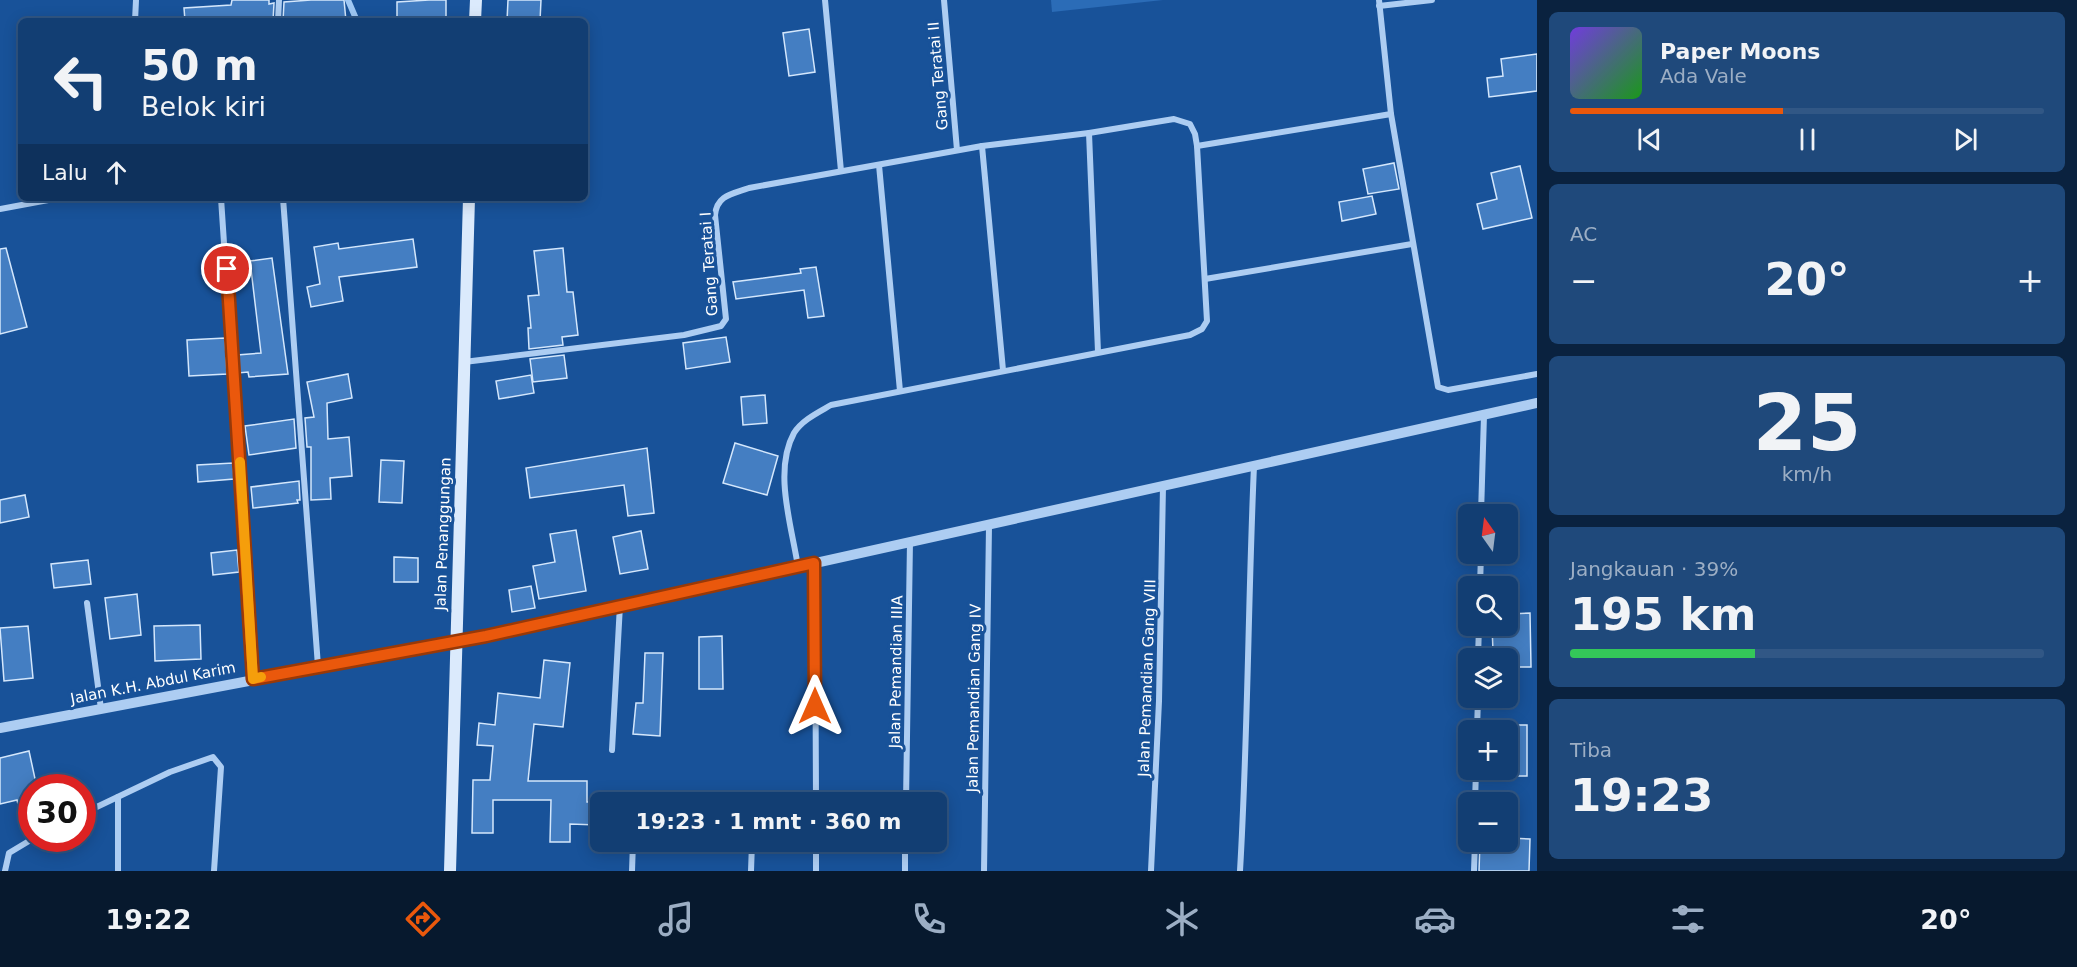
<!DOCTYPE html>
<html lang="id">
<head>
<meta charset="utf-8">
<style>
  :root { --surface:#123e73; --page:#1f497b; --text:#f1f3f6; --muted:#9caec4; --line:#315785; --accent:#ea580c }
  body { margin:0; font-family:"DejaVu Sans",sans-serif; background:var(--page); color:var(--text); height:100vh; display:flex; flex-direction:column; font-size:22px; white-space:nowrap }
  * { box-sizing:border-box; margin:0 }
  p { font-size:20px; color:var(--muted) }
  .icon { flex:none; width:33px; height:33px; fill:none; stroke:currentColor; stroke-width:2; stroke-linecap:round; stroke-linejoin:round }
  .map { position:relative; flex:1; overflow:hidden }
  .sheet { display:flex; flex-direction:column; gap:12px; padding:12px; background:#0a223f; width:540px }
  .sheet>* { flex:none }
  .hud { position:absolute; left:18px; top:18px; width:570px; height:183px; border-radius:9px; box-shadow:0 3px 15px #0003,0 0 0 2px var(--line); background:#123e73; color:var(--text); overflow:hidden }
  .needle { width:39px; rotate:346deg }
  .buttons { position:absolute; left:1458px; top:504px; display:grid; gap:12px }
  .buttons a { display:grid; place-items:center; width:60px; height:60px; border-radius:9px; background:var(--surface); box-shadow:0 3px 15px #0003,0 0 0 2px var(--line); font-size:30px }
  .speed { position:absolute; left:18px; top:774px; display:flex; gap:12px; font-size:30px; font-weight:700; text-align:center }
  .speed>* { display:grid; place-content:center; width:78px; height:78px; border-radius:50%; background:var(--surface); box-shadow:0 3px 15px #0003,0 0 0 2px var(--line); line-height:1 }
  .speed .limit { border:9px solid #d22; background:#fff; color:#111 }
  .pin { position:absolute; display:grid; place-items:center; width:51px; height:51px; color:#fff; margin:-26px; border:3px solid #fff; border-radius:50%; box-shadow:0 2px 6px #0007 }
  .me { position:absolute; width:66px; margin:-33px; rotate:0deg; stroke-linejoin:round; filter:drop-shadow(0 0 4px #0008) }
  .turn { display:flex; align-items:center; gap:21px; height:126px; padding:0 24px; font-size:27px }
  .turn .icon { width:78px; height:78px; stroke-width:2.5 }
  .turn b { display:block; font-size:42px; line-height:51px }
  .then { display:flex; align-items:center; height:57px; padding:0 24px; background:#0003; gap:12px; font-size:22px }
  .big { font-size:45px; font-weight:600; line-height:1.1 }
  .sheet .widget { flex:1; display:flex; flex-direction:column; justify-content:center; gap:9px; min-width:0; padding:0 21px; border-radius:9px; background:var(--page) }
  .sheet .dial { align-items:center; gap:0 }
  .dial b { font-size:78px; line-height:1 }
  .song { display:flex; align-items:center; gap:18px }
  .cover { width:72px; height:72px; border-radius:9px; background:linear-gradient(135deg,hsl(260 70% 55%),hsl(120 70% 35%)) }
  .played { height:6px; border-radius:3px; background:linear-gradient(90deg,var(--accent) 45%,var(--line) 45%) }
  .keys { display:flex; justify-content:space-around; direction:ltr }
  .heat { display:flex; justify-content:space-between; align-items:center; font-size:33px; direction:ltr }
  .charge { height:9px; border-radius:4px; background:linear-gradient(90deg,#34c759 39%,var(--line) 0) }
  .trip { position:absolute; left:590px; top:792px; width:357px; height:60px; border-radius:9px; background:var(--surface); box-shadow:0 3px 15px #0003,0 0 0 2px var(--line); font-weight:600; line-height:60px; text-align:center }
  .tab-bar { display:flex; height:96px; justify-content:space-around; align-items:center; background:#07192e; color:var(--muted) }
  .tab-bar .icon { width:42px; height:42px }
  .tab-bar .on { color:var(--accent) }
  .tab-bar b { font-size:27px; color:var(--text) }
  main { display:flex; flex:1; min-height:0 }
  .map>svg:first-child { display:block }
</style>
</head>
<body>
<main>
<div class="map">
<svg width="1537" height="871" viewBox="0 0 1537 871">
  <rect width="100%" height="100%" fill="#185299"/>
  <polygon fill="#2b6cb7" points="1051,0 1163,0 1052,12"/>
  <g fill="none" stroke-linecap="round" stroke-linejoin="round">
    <polyline stroke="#9fc8f4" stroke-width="6" points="348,0 357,21"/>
  </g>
  <g fill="#447ec2" stroke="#d4e7fc" stroke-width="1.5">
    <polygon points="232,0 269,0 269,4 274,3 273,21 185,21 184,8 231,5"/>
    <polygon points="311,0 344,0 346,21 283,21 284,2"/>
    <polygon points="429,0 446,0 446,21 397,20 397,2"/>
    <polygon points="508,0 541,0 540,21 507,21"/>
    <polygon points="809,29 815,72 789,76 783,33"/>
    <polygon points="1537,54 1537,91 1489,97 1487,78 1503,76 1501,59"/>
    <polygon points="1394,163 1399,189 1368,194 1363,169"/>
    <polygon points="1520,166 1532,218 1483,229 1477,204 1497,199 1491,173"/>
    <polygon points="1372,196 1376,214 1342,221 1339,202"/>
    <polygon points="413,239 417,267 339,277 343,301 311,307 307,287 320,284 314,247 338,243 339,249"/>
    <polygon points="6,248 27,327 0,334 0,249"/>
    <polygon points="563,248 567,292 573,292 578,335 562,337 563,345 529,349 528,328 531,328 528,296 539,295 534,251"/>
    <polygon points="272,258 288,374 249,377 248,372 238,373 237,355 261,353 250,261"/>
    <polygon points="816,267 824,316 808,318 804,290 736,299 733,282 801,273 800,269"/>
    <polygon points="726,337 730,362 686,369 683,343"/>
    <polygon points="225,338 227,374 189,376 187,340"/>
    <polygon points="564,355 567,378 533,382 530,359"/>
    <polygon points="348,374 352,398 327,403 328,439 349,437 352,476 330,478 331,499 311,500 311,447 307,447 305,418 314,417 307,382"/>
    <polygon points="531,375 534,393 499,399 496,381"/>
    <polygon points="765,395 767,423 743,425 741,397"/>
    <polygon points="294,419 296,448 249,455 245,426"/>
    <polygon points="735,443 778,456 767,495 723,483"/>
    <polygon points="647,448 654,513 628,516 624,485 530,498 526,468"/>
    <polygon points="381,460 404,461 402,503 379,502"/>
    <polygon points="233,463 234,479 198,482 197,465"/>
    <polygon points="299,481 300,500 297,500 298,503 253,508 251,487"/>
    <polygon points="25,495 29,517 0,523 0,500"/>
    <polygon points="576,530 586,591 539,599 533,566 555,562 550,534"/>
    <polygon points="641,531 648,569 620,574 613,537"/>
    <polygon points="237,550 239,572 213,575 211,553"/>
    <polygon points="394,557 418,558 418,582 394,582"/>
    <polygon points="88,560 91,584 54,588 51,564"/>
    <polygon points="531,586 535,608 512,612 509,590"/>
    <polygon points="137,594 141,635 110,639 105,598"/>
    <polygon points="1530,613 1531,667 1508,667 1505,651 1493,651 1492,626 1508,626 1508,614"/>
    <polygon points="200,625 201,659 155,661 154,626"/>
    <polygon points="28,626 33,678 4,681 0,628"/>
    <polygon points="722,636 723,689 699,689 699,637"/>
    <polygon points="645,653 663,653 660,736 633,734 636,703 643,703"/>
    <polygon points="544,660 570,663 563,727 534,724 528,781 587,781 587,802 598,802 597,825 570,824 570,842 550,842 551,800 493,800 493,833 472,833 473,780 490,780 493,746 477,745 479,723 495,725 498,693 540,698"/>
    <rect x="1508" y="725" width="19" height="51"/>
    <polygon points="29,751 37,788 32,788 32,833 25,834 17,800 0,804 0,758"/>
    <polygon points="1508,838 1530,839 1529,871 1479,871 1480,842 1508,842"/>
  </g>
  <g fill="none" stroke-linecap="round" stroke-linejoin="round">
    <g stroke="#adcdf2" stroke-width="6">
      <polyline points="825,0 841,171"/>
      <polyline points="944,0 957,150"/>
      <polyline points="1379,0 1391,114 1438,387 1448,390 1537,374"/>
      <polyline points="1379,6 1432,0"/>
      <polyline points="135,21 136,0"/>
      <polyline points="278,21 279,0"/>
      <polyline points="1089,133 1098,352"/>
      <polyline points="982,146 1003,370"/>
      <polyline points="1197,146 1391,114"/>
      <polyline points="879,165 900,391"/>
      <polyline points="221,198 253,679"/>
      <polyline points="283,198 318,666"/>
      <polyline points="0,209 59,198"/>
      <polyline points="1205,279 1412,244"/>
      <path d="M464,362L684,335L721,326L726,319L715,215C717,195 732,194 749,188L982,146L1089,133L1174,119L1190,124L1195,134L1197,146L1207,321L1202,329L1190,335L831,405C819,412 802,420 794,433C773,471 792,527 798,567"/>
      <polyline points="1481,514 1484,415"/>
      <polyline points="815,563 816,802"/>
      <polyline points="1480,586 1481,554"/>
      <polyline points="87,603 101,709"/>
      <polyline points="1478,658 1479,626"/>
      <polyline points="1477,730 1478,698"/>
      <polyline points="612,750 620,605"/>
      <polyline points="906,802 910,541"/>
      <polyline points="1475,802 1476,770"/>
      <polyline points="82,814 170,772 213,757 221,767 214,871"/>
      <polyline points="816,842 816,871"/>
      <polyline points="5,871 9,853 34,838"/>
      <polyline points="118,871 118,797"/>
      <polyline points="632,871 633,842"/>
      <polyline points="751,871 752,843"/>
      <polyline points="905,871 905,842"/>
      <polyline points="984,871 989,526"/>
      <polyline points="1151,871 1159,701 1163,486"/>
      <path d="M1240,871C1248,736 1248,601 1254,466"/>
      <polyline points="1474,871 1475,842"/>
    </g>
    <polyline stroke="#adcdf2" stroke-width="10" points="0,728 486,636 1537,403"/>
    <g stroke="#dbeafc" stroke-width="12">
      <polyline points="475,21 476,0"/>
      <polyline points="450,871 469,198"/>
    </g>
  </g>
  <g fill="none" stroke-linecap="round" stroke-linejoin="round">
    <defs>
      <polyline id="route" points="227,269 253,679 486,636 814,563 815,706"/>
    </defs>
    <use href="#route" stroke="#983908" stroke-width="15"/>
    <use href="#route" stroke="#ea580c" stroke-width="10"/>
    <polyline stroke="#f59e0b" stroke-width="10" points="240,462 253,679 261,677"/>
  </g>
  <g text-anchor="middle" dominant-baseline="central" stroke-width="6" stroke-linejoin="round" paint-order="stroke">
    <g font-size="15" fill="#fff" stroke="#185299">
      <text transform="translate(938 76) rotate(-95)">Gang Teratai II</text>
      <text transform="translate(709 264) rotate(-94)">Gang Teratai I</text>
      <text transform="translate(443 534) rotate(-88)">Jalan Penanggungan</text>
      <text transform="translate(896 672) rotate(-89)">Jalan Pemandian IIIA</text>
      <text transform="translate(1147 678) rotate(-88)">Jalan Pemandian Gang VIII</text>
      <text transform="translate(153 683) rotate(-11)">Jalan K.H. Abdul Karim</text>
      <text transform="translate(974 698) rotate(-89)">Jalan Pemandian Gang IV</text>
    </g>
  </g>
</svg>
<div class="buttons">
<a><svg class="needle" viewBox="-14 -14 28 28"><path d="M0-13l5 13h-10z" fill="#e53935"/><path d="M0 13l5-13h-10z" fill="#9caec4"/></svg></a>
<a><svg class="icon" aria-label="search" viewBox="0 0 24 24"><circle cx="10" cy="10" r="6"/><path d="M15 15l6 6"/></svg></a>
<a><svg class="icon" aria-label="layers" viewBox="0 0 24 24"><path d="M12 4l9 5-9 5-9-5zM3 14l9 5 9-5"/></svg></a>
<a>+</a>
<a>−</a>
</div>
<div class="speed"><div class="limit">30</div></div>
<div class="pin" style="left:227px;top:269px;background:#d93025"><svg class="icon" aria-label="arrive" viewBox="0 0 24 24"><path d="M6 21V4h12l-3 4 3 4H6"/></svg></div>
<svg class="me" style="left:815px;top:706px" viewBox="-20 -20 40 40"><path d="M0-17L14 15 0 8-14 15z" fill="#ea580c" stroke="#fff" stroke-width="4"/></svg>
<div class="trip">19:23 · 1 mnt · 360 m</div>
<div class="hud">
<div class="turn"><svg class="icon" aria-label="left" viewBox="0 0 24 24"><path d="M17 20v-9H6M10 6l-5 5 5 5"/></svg><div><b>50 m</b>Belok kiri</div></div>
<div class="then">Lalu<svg class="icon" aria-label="ahead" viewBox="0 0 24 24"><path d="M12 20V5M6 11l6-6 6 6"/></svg></div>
</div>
</div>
<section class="sheet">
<div class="widget">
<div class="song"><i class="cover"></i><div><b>Paper Moons</b><p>Ada Vale</p></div></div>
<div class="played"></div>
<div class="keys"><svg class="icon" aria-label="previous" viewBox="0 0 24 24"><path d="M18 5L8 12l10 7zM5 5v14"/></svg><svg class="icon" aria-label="pause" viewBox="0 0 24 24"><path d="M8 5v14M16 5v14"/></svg><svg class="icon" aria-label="next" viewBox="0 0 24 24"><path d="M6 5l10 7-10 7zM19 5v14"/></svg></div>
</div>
<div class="widget"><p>AC</p>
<div class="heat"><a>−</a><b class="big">20°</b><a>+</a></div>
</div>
<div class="widget dial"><b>25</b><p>km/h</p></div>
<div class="widget"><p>Jangkauan · 39%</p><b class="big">195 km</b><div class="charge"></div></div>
<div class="widget"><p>Tiba</p><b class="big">19:23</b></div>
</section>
</main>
<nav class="tab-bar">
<b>19:22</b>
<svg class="icon on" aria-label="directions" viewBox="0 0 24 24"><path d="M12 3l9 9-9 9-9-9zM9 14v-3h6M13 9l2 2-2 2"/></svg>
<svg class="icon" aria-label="music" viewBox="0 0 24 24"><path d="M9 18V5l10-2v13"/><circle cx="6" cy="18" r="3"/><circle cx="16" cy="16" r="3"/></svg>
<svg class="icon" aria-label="phone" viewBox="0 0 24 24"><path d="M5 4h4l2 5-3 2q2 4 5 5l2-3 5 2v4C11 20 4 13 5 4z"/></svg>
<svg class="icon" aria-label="climate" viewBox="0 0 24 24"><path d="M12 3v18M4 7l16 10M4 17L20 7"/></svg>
<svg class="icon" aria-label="car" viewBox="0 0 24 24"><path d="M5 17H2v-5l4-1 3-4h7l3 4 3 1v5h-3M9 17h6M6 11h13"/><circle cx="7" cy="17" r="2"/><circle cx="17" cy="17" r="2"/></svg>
<svg class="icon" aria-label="filters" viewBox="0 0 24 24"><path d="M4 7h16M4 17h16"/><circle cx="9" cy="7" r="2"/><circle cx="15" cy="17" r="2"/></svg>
<b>20°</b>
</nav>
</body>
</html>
